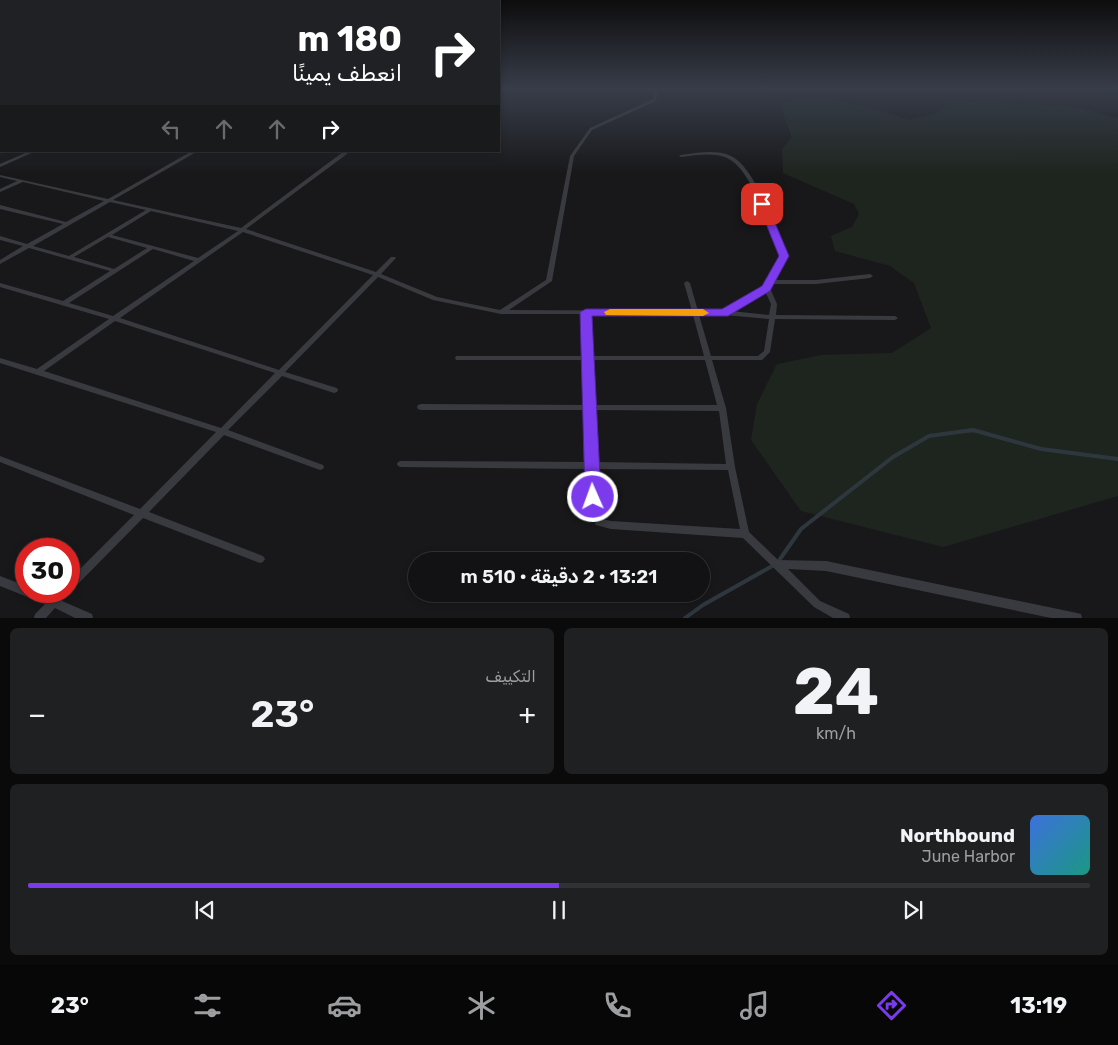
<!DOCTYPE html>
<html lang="ar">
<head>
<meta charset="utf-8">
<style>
  :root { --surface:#121214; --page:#1f2022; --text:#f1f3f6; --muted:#9c9ea0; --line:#313234; --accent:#7c3aed }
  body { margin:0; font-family:Rubik,"Noto Sans Arabic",sans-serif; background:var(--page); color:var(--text); direction:rtl; height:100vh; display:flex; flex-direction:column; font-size:19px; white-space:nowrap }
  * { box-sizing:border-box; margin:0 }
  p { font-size:16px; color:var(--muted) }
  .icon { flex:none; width:28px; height:28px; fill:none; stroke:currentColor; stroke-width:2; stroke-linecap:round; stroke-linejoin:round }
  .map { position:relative; height:618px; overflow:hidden; direction:ltr }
  .panel { display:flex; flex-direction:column; gap:10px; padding:10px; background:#0a0a0b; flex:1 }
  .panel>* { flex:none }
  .top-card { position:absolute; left:0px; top:0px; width:500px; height:152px; box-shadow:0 2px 8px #0003,0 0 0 1px var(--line); direction:rtl; background:#202124; color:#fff; overflow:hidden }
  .speed { position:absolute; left:15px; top:538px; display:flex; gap:10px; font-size:25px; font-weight:700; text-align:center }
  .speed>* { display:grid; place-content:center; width:65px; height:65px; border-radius:50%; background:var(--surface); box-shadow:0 2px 8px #0003,0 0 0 1px var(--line); line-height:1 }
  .speed .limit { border:8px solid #d22; background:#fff; color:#111 }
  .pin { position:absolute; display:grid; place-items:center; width:42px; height:42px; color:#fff; margin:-21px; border-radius:10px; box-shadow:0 2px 8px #0006 }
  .me { position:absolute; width:55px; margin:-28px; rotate:358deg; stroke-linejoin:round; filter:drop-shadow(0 0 4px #0008) }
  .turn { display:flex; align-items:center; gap:18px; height:105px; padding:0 15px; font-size:22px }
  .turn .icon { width:65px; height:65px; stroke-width:2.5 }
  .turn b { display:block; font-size:35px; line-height:42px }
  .lanes { display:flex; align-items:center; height:48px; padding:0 15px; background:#0003; justify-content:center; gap:25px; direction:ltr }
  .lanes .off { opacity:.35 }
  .big { font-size:38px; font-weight:600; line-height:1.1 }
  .panel .card { flex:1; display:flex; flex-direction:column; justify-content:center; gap:8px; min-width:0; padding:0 18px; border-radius:8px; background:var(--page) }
  .panel .dial { align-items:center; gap:0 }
  .dial b { font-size:65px; line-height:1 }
  .song { display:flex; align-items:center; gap:15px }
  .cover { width:60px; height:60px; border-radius:8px; background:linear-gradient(135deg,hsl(220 70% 55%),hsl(170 70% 35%)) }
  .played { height:5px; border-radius:2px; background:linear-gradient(90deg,var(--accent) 50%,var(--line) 50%) }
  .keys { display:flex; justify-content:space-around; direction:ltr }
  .heat { display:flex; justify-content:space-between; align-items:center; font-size:28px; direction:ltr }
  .panel .tiles { flex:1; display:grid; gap:10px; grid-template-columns:1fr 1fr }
  .card:last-child { grid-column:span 2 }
  .trip { position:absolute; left:408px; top:552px; width:302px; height:50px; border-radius:25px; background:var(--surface); box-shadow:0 2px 8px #0003,0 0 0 1px var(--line); font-weight:600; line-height:50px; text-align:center; direction:rtl }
  .dock { display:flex; height:80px; justify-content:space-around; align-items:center; background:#070708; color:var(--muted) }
  .dock .icon { width:35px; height:35px }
  .dock .current { color:var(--accent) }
  .dock b { font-size:22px; color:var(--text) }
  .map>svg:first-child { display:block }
</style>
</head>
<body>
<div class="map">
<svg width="1118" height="618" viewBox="0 0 1118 618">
  <rect width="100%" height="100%" fill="#18181a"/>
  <polygon fill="#1e251f" points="793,99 829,99 868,107 909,120 937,113 947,103 973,102 1075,107 1118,118 1118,496 943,547 801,511 751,440 757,404 777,364 822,355 892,353 931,328 914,283 890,266 835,251 831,236 852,227 859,214 854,204 783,173 782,149 792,137 784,117 782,103"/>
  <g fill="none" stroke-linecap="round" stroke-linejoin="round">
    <polyline stroke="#2e373e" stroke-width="2.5" points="968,431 976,431"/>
    <g stroke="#2e373e" stroke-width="4">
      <polyline points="778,562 801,529 893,457 929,436 973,430 1041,449 1118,459"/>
      <polyline points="685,618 703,605 774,565"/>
    </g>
    <g fill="#393a3f" fill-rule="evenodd">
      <path d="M652,88H656L658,91L656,101L592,130L574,156L552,281L509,310L692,311L684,283L687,281L690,283L698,311H723L765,287L781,256C771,231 752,169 727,158C714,152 696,155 681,157L679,156L681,155C697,153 716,149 731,156C756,168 776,230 787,256L774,280H816L870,274L873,276L870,278L816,284H772L770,288L777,304L776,315L895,316L898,318L895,320L775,319L770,352L762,360H712L726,408L735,467L749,532L778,560L826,561L1077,613L1081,614L1082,618H1051L826,571L788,569L820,601L849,614L850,618H833L814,607L743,538L611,529L596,525L590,513L588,469L401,467L398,466L397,464L398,462L401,461L588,462L586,410H421L418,409L417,407L418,405L421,404L586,405L584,360H456L455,358L456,356H584L583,314H501L433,300L378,277L285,372L337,388L338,390L337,392L334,393L282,376L228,430L323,465L324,467L323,469L320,470L224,435L149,512L263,556L265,559L263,562L260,563L143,518L72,590L68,594L62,601L92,614L93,618H75L55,608L46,618H34L35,614L45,604L0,586V576L26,586V591H39L52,597L58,591H69V580L134,515L0,462V456L140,509L216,432L0,363V358L37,369L109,319L0,287V283L63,301L110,271L29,248L0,264V260L23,246L0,240V236L27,244L63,224L0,209V205L66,222L104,201L23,182L0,192V189L17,181L0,177V175L108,199L192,151H198L113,200L241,228L343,152H347V154L246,229L376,272L391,257H395L396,258L395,259L381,274L437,297L500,310L546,280L570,156L590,128L653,99L654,91ZM110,202L146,210L69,256L33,246ZM151,211L238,231L198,258L112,235ZM243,232L373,275L279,370L120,318ZM108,237L147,248L114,269L74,257ZM153,249L194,261L113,316L69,303ZM765,291L771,304L769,315L731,311ZM589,314L693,315L704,356H591ZM699,315H724L769,319L764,351L758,356H711ZM115,321L275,373L221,428L44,371ZM591,360H705L717,405H593ZM594,410L719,411L726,464L596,462ZM596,469L728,470L740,529L611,521L602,519L598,512Z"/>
      <rect x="0" y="93" width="1" height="3"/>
      <polygon points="30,151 36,151 0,167 0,164"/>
    </g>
  </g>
  <linearGradient id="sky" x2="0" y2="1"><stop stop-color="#0d0d0e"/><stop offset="0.51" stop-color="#373d49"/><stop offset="1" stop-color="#373d49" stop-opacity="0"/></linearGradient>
  <rect width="1118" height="174" fill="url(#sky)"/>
  <polygon fill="#7c3aed" stroke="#51269a" points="759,202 762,202 767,204 789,256 770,291 728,316 592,316 601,497 599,502 593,504 588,502 585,497 580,312 586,309 722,309 762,286 779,256 758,204"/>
  <polygon fill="#f59e0b" points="610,309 703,309 709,313 703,316 606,315 604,312"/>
</svg>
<div class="speed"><div class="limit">30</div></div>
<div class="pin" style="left:762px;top:204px;background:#d93025"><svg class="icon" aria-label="arrive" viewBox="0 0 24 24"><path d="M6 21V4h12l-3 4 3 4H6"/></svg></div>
<svg class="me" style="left:593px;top:497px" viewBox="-20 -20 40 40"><circle r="17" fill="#7c3aed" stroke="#fff" stroke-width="3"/><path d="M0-11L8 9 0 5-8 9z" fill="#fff"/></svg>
<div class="trip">13:21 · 2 دقيقة · 510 m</div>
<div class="top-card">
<div class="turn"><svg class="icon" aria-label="right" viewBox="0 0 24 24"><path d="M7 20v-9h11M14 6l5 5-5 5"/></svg><div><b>180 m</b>انعطف يمينًا</div></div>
<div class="lanes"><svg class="icon off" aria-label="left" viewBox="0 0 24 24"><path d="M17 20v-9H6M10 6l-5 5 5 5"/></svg><svg class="icon off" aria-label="ahead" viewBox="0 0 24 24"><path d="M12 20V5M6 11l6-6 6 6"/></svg><svg class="icon off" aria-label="ahead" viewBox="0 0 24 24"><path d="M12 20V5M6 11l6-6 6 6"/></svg><svg class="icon" aria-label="right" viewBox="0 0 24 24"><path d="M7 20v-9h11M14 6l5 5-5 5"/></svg></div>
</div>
</div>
<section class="panel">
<div class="tiles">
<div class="card dial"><b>24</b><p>km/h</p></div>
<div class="card"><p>التكييف</p>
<div class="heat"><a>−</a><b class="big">23°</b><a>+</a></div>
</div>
<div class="card">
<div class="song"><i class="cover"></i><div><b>Northbound</b><p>June Harbor</p></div></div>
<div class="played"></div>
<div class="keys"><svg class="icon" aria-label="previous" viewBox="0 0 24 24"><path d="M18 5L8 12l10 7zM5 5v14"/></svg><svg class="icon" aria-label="pause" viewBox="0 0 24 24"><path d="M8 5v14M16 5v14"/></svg><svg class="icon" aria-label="next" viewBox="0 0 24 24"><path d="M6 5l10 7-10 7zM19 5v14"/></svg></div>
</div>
</div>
</section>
<nav class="dock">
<b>13:19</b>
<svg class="icon current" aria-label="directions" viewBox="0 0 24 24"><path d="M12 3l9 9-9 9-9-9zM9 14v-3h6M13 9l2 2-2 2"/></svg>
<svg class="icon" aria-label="music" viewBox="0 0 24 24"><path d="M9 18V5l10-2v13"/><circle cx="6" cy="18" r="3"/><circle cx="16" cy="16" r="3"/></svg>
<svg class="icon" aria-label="phone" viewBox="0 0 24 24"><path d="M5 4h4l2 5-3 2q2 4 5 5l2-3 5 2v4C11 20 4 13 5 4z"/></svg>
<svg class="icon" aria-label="climate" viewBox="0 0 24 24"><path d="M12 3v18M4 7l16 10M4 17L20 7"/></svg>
<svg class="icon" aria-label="car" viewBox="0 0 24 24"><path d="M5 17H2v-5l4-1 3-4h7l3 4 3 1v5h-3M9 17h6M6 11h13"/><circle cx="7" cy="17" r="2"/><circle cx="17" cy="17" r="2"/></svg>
<svg class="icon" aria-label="filters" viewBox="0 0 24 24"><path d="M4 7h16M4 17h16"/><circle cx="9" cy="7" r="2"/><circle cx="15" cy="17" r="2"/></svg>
<b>23°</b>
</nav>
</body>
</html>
